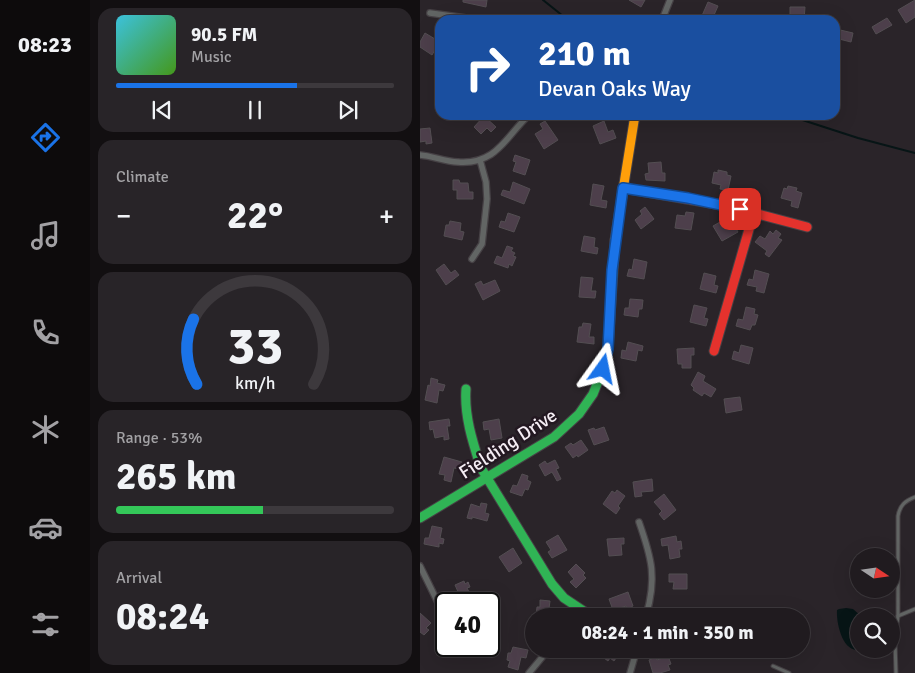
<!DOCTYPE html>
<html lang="en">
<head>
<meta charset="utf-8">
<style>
  :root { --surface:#201b1f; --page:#282428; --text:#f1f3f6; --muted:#a2a1a4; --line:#3d393d; --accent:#1a73e8 }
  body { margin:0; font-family:Signika,sans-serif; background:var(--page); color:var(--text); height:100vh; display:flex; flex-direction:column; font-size:19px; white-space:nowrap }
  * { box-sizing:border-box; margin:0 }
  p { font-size:16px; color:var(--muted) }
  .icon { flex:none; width:28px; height:28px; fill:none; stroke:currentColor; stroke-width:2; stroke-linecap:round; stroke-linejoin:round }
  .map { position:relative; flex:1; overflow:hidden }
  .sheet { display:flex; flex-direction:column; gap:8px; padding:8px; background:#120f11; width:330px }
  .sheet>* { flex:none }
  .hud { position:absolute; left:15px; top:15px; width:405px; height:105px; border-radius:15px; box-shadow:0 5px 20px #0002,0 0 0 1px var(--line); background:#1a4fa0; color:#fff; overflow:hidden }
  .needle { width:32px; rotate:103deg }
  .controls { position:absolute; left:430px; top:548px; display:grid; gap:10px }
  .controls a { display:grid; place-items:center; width:50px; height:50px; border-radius:50%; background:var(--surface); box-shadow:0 5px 20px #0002,0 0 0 1px var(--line); font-size:25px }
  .speed { position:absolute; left:15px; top:592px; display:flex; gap:10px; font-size:25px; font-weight:700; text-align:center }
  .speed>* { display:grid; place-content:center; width:65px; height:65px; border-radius:50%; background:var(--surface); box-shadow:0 5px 20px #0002,0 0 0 1px var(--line); line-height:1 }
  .speed .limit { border:2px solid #111; border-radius:8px; background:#fff; color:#111 }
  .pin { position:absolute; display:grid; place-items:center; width:42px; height:42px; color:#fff; margin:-21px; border-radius:10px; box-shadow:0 2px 8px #0006 }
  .me { position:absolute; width:55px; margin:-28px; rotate:12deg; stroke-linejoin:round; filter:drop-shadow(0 0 4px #0008) }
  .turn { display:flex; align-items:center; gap:18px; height:105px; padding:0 20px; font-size:22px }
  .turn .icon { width:65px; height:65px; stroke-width:2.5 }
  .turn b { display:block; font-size:35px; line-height:42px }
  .big { font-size:38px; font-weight:800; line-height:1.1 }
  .sheet .tile { flex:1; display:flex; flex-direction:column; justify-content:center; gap:8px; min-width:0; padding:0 18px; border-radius:15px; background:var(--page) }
  .sheet .dial { align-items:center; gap:0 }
  .dial svg { height:130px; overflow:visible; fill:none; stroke:var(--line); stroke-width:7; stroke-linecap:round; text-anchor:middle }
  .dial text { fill:var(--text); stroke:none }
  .song { display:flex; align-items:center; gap:15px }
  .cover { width:60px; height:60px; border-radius:8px; background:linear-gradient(135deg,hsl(190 70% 55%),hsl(100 70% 35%)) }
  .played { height:5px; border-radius:2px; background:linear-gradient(90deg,var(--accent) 65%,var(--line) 65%) }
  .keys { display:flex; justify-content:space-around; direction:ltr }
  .heat { display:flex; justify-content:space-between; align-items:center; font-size:28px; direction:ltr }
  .charge { height:8px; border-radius:4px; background:linear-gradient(90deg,#34c759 53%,var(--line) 0) }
  .trip { position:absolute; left:105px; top:608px; width:285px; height:50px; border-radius:25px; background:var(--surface); box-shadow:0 5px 20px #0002,0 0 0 1px var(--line); font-weight:800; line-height:50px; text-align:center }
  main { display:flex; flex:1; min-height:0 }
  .tab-bar { display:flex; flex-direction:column; width:90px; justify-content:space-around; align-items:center; background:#0d0b0c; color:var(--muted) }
  .tab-bar .icon { width:35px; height:35px }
  .tab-bar .current { color:var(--accent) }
  .tab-bar b { font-size:22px; color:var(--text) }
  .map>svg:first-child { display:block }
</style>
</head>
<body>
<main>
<nav class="tab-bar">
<b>08:23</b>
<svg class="icon current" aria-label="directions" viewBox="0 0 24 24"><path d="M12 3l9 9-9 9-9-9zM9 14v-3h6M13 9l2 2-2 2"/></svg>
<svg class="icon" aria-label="music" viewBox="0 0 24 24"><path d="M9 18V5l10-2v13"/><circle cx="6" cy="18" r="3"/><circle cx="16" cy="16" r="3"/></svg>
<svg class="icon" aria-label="phone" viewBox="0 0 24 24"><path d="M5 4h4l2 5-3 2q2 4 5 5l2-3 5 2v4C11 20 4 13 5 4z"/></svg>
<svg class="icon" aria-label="climate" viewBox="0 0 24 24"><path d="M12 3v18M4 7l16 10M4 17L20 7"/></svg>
<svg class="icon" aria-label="car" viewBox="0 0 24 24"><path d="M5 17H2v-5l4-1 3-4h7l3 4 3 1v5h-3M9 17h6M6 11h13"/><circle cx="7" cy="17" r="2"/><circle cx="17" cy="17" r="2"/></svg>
<svg class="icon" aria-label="filters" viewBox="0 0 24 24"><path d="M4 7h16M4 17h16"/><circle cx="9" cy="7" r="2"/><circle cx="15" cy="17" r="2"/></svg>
</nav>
<section class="sheet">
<div class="tile">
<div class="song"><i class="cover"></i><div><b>90.5 FM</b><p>Music</p></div></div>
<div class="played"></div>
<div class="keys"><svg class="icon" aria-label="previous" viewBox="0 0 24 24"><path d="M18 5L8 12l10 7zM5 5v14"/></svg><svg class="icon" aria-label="pause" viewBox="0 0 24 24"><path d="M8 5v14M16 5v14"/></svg><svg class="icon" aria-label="next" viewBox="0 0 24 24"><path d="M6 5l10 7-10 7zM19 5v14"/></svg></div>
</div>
<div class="tile"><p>Climate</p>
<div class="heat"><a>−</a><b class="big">22°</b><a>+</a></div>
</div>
<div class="tile dial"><svg viewBox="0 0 100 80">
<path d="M14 69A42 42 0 1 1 86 69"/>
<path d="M14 69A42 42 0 0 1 12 29" stroke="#1a73e8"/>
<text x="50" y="56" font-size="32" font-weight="700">33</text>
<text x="50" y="72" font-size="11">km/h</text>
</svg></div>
<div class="tile"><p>Range · 53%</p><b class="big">265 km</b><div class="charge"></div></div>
<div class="tile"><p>Arrival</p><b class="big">08:24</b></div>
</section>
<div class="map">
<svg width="495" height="673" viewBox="0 0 495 673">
  <rect width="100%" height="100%" fill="#2a2429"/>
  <path fill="#071516" d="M426,608L433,609L441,616H439V649H441C423,655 416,623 417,610L419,609Z"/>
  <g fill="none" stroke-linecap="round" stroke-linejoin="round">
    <g stroke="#071516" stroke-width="2">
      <polyline points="123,0 148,20"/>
      <polyline points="367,115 438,138 495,153"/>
    </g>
  </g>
  <g fill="#4d3f4b" stroke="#534e52">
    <polygon points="43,0 67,0 66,7 43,2"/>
    <polygon points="209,0 225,0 221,7"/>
    <polygon points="495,0 495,17 486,23 478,10"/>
    <polygon points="288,2 298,6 294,15 305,20 287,20 281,18"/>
    <polygon points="370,7 385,7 384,20 376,20 376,15 370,15"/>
    <polygon points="467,18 472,25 456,34 452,27"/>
    <polygon points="20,28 20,41 12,55 0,47 0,42 5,33 15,39"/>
    <polygon points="416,29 433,33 431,42 415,38"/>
    <polygon points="64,116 76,127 71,132 67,128 61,134 54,127"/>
    <polygon points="125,121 138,140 124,149 115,134 123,129 120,124"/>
    <polygon points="184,121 188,132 193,130 196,138 180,144 173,126"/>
    <polygon points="10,128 12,143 6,144 6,141 0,142 0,129"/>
    <polygon points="95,155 110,160 105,175 93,171 96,162 93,161"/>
    <polygon points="241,162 242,173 245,173 245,181 226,180 225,174 229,173 228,163"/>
    <polygon points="298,170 307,172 307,175 311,176 308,190 300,189 301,185 292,183 294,172 298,173"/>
    <polygon points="33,180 39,180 40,183 48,183 49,192 53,192 53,199 37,199 37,190 33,190"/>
    <polygon points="93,182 110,189 104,204 81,195 83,190 90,192"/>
    <polygon points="173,184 184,186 181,200 187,201 186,208 170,205"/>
    <polygon points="368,186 377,188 376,191 382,193 378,208 371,206 372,201 361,198 364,188 367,189"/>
    <polygon points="225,207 234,219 221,229 215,220 222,214 220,211"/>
    <polygon points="266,212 274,213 271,230 255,228 257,215 265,216"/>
    <polygon points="88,213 100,217 94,232 79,227 81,221 85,222"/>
    <polygon points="307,218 312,227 314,225 318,232 302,241 293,226"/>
    <polygon points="30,221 41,223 40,231 44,232 42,240 24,236 26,225 29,225"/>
    <polygon points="356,230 361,234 358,238 362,240 349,257 345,254 347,251 335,242 340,236 345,239 350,231 353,234"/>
    <polygon points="164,236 175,238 174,247 178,248 177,254 161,251"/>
    <polygon points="87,246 93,248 91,251 95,253 93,256 96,257 92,266 89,264 88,268 74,263 77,256 82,258"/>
    <polygon points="214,259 227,262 224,279 207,276 209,269 212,270"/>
    <polygon points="24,264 31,273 35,270 39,275 26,285 16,270"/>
    <polygon points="335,270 349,274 344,293 336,291 337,287 327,285 329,279 333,280"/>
    <polygon points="284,273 296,276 294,285 298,286 296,293 280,289"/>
    <polygon points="161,277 173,278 171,291 176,291 175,298 159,297"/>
    <polygon points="75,280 80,291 63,300 55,284 61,281 63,285"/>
    <polygon points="210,299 223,300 222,309 219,309 218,317 204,315 205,308 209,308"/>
    <polygon points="274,305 287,308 284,318 288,319 286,326 270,322"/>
    <polygon points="326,307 335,309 334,314 338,315 335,325 332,325 330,330 316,326 318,319 323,320"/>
    <polygon points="163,323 171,324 169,337 174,337 174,344 157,342 159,327 162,327"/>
    <polygon points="208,342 223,346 222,351 218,350 216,361 201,358 202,350 206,351"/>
    <polygon points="321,345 333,348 329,364 312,359 314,351 319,353"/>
    <polygon points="274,348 274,355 271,355 271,368 262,368 262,364 258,364 257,349"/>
    <polygon points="278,372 285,376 283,381 296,389 291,397 284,393 282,396 273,390 274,388 271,385"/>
    <polygon points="11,378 18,380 17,383 25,385 23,391 19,390 17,403 5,400 8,385 10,386"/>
    <polygon points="320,397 322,410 306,413 304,399"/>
    <polygon points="29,419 30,426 27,426 29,439 24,440 24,436 15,438 13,429 10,430 9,422"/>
    <polygon points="79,419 82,438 71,440 69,429 64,430 63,422"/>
    <polygon points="184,427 189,440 174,445 168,430 174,428 175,430"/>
    <polygon points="161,440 168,450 158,457 157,455 153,458 145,447 151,443 153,445"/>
    <polygon points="24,457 42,462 40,469 34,468 31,482 24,480 25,475 19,474"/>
    <polygon points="135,460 139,468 136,469 141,479 137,481 132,472 125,476 119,465 125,461 127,464"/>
    <polygon points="102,474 108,476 107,480 111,482 108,490 105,489 102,496 90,492 93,485 97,486"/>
    <polygon points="232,479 233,491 221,492 222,496 215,497 213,482"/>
    <polygon points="197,490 205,496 198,506 200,508 196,514 183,504 192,491 195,493"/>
    <polygon points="244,494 256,510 244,520 239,514 242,511 234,502"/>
    <polygon points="61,503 67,504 65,513 69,514 67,521 52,517 52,519 47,518 51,504 60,507"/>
    <polygon points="12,526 22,528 20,538 24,539 23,544 19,543 19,547 4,544 5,538 9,538"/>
    <polygon points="138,535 147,550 132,558 128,552 131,550 126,542"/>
    <polygon points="256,536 257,542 261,541 262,549 259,549 260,557 250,559 248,545 242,546 241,539"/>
    <polygon points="204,538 204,544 201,544 202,555 189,556 187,539"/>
    <polygon points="93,548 102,563 89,572 79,557"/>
    <polygon points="156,564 165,573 163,575 166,578 156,588 150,582 154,579 148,572"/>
    <polygon points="249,574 267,574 267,589 253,589 254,582 249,582"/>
    <polygon points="44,581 45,584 48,582 50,587 47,588 51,596 39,602 36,595 39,594 35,585"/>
    <polygon points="208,592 213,606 207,609 206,606 193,610 189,599"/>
    <polygon points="120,600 130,601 128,616 116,616 117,607 120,607"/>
    <polygon points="239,609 262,615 261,616 238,616"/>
    <polygon points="0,613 11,623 6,628 9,630 4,635 0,632"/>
    <polygon points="93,647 108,650 106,658 101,657 98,670 88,667 90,661 87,660 88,653 91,653"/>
    <polygon points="182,649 202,649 194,661 190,658 188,661 184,658 186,655 181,652"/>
    <polygon points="248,656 251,664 248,665 250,670 240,673 233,673 229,660 236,657 237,660"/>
  </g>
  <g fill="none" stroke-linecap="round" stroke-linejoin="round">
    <defs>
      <g id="lane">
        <polyline points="478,616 495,609"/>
        <polyline points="353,666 369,673"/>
        <path d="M476,673L475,641L478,616V516C480,505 485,501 495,497"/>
      </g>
      <g id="street">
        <polyline points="10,13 60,20"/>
        <polyline points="242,20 250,0"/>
        <path d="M0,155C13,156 25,162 38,162C77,165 86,136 109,115"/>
        <polyline points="52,259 62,244 67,199 66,182 60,160"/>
        <path d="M219,522C232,559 237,578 226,616"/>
        <polyline points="0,566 26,619"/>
        <polyline points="268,649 269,649"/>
        <polyline points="109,673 129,649"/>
        <polyline points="210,673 217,649"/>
      </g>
      <g id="fast">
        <path d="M46,389C44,416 53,443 61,468L132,584L144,598L171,616"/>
        <polyline points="0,518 134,437 159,414 173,394 183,369 188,349 195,240"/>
      </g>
      <polyline id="slow" points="195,240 215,115"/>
      <g id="jam">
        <polyline points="203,188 307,206 387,227"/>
        <polyline points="294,351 334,212"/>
      </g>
    </defs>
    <use href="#lane" stroke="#464145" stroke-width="5"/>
    <use href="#street" stroke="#464145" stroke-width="8"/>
    <use href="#fast" stroke="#464145" stroke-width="11"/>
    <use href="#slow" stroke="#464145" stroke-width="11"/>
    <use href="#jam" stroke="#464145" stroke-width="11"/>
    <use href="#lane" stroke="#626564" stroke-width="3"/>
    <use href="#street" stroke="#626564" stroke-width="5.5"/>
    <use href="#fast" stroke="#30b455" stroke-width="9"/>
    <use href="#slow" stroke="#ff9f0a" stroke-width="9"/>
    <use href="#jam" stroke="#e5322d" stroke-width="9"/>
  </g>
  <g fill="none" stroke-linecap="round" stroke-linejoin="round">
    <defs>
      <polyline id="route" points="183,369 188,349 192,270 203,188 268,198 320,209"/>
    </defs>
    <use href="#route" stroke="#114b97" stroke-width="12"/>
    <use href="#route" stroke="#1a73e8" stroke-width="9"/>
  </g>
  <g text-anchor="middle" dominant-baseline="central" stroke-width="5" stroke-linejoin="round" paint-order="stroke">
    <g font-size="19" fill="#f5edf4" stroke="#231821">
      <text transform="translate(88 444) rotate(-33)">Fielding Drive</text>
    </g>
  </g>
</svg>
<div class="controls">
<a><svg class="needle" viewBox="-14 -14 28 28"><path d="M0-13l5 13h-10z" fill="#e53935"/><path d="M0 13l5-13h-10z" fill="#a2a1a4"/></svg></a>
<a><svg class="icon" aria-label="search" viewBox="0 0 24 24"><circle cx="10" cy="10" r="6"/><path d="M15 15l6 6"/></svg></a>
</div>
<div class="speed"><div class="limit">40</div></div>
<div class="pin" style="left:320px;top:209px;background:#d93025"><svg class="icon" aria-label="arrive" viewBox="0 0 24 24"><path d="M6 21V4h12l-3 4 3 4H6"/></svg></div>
<svg class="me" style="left:183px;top:369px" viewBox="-20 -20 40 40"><path d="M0-17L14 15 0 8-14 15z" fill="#1a73e8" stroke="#fff" stroke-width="4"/></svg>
<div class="trip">08:24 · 1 min · 350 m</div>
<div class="hud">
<div class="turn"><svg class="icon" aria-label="right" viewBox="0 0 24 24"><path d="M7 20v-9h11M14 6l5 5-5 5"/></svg><div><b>210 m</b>Devan Oaks Way</div></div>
</div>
</div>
</main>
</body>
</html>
